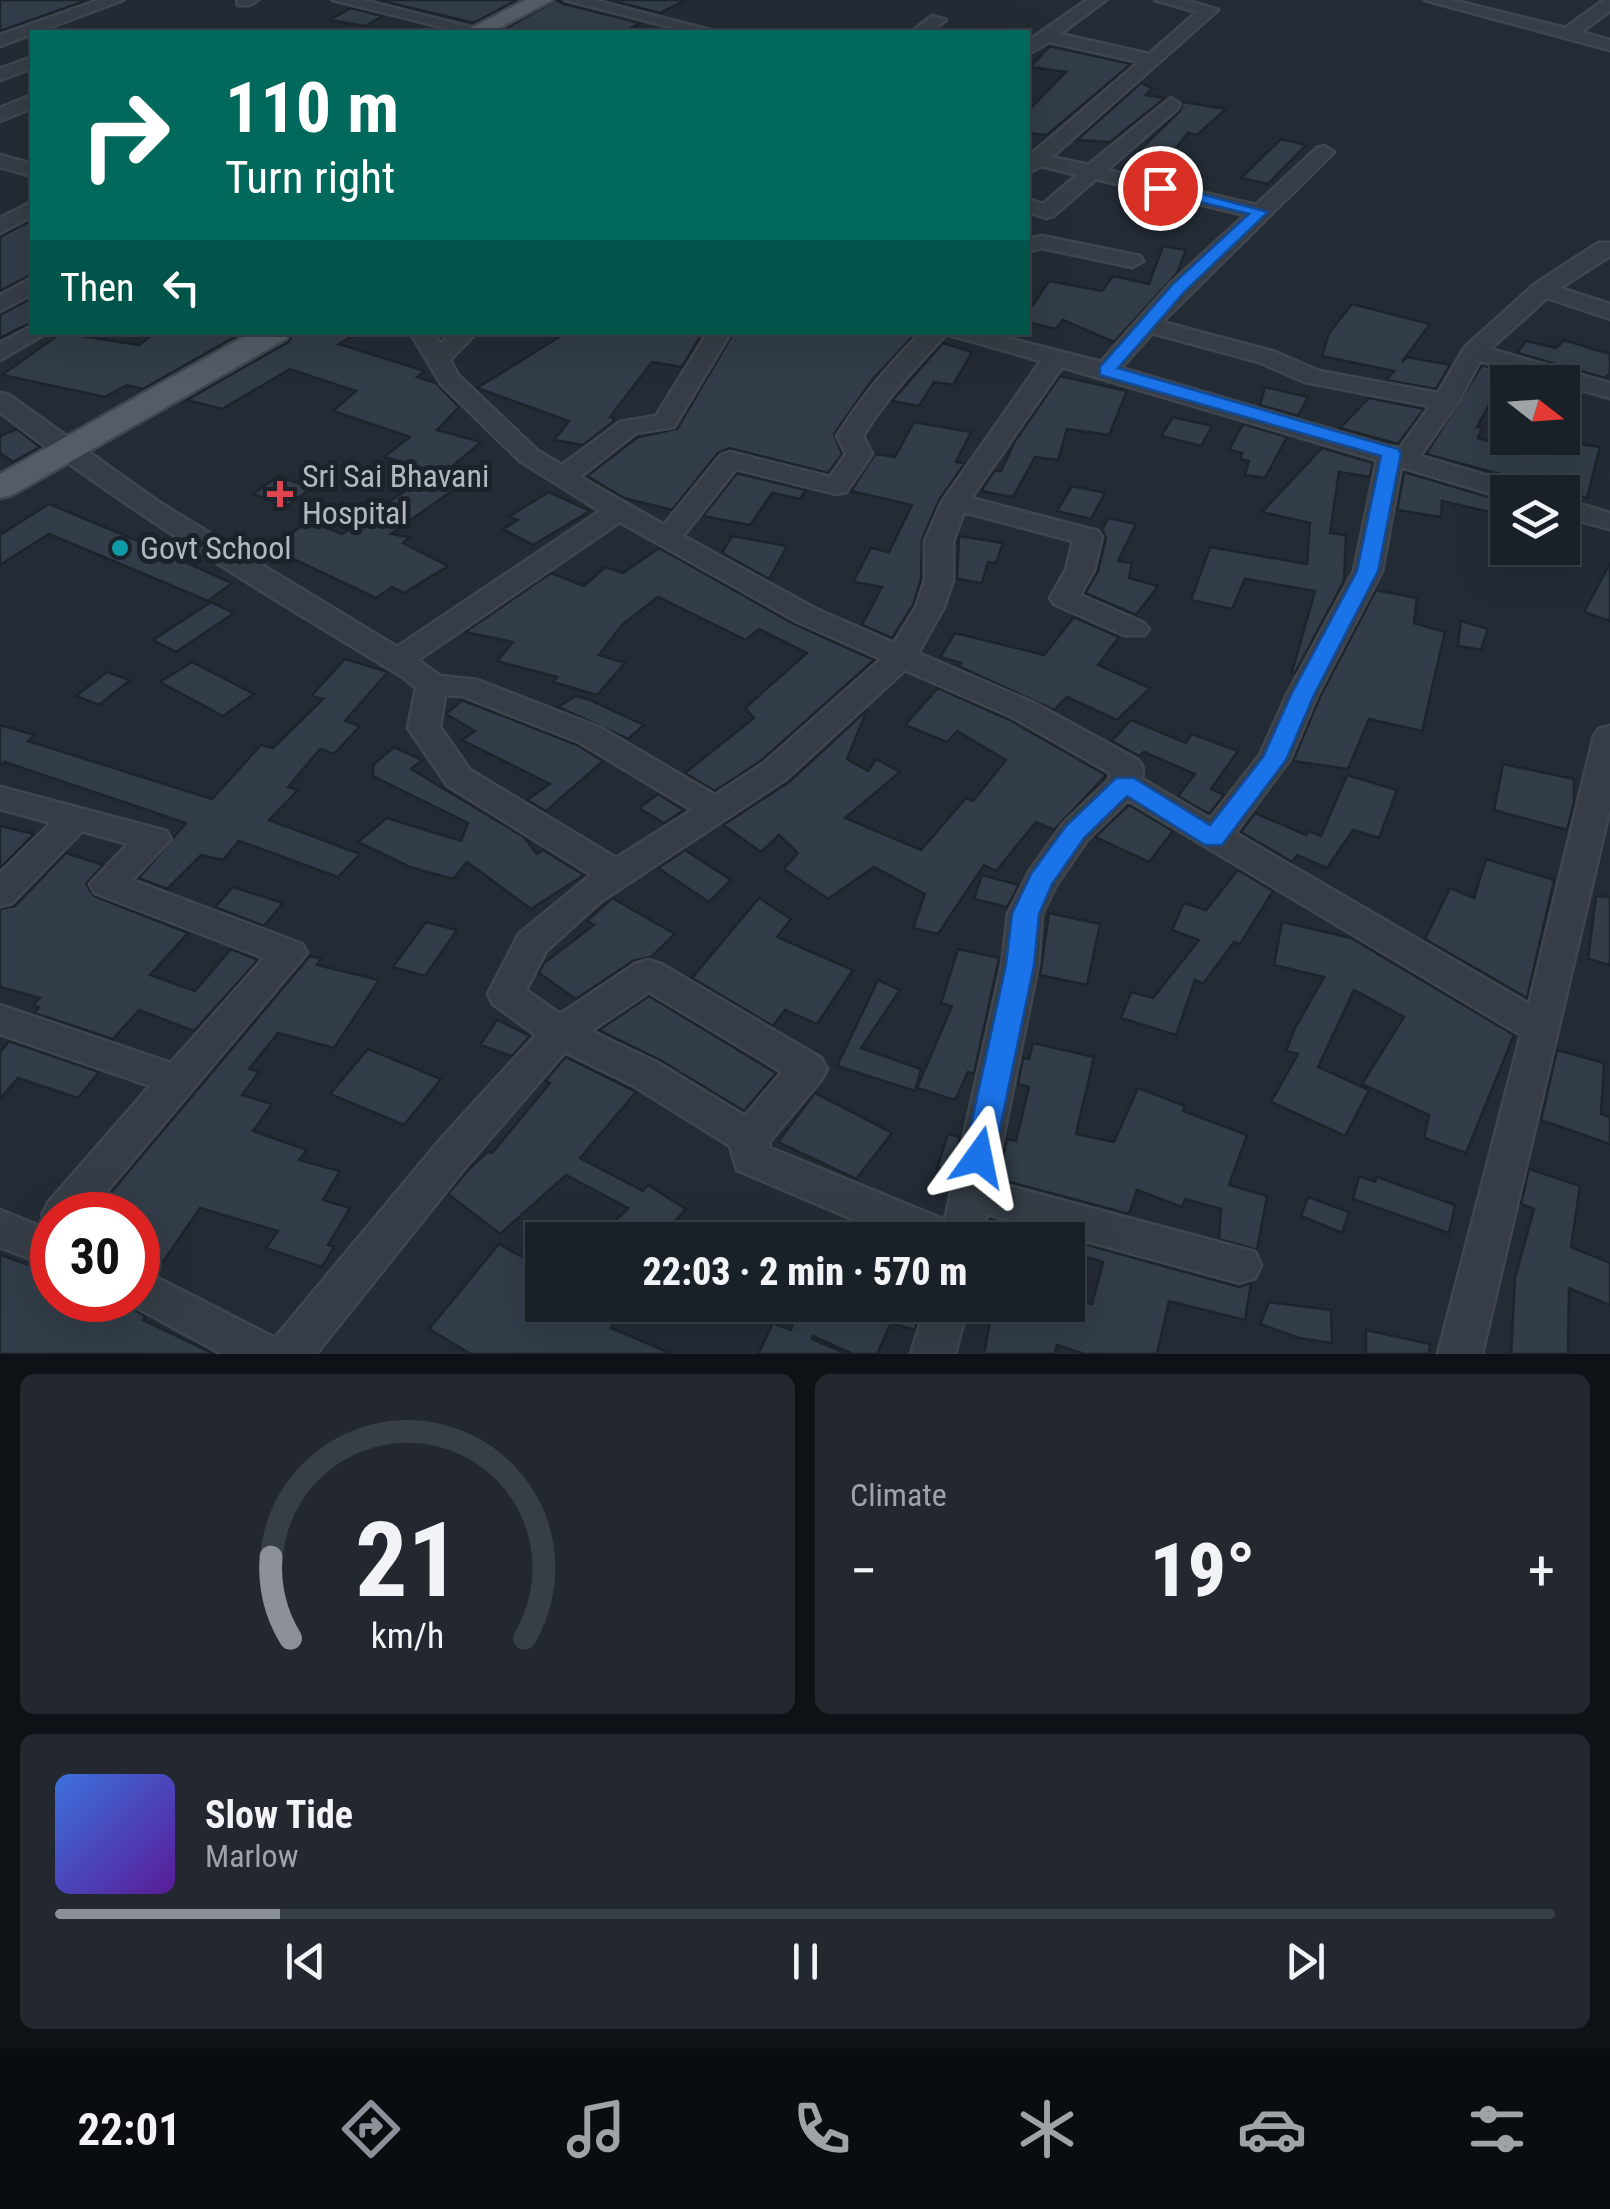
<!DOCTYPE html>
<html lang="en">
<head>
<meta charset="utf-8">
<style>
  :root { --surface:#1a2028; --page:#232830; --text:#f1f3f6; --muted:#9fa3a8; --line:#383e45; --accent:#8c9099 }
  body { margin:0; font-family:"Roboto Condensed",sans-serif; background:var(--page); color:var(--text); height:100vh; display:flex; flex-direction:column; font-size:38px; white-space:nowrap }
  * { box-sizing:border-box; margin:0 }
  p { font-size:32px; color:var(--muted) }
  .icon { flex:none; width:55px; height:55px; fill:none; stroke:currentColor; stroke-width:2; stroke-linecap:round; stroke-linejoin:round }
  .map { position:relative; height:1354px; overflow:hidden }
  .side { display:flex; flex-direction:column; gap:20px; padding:20px; background:#0e1216; flex:1 }
  .side>* { flex:none }
  .guide { position:absolute; left:30px; top:30px; width:1000px; height:305px; border-radius:0px; box-shadow:0 10px 40px #0002,0 0 0 2px var(--line); background:#00695c; color:#fff; overflow:hidden }
  .needle { width:65px; rotate:107deg }
  .buttons { position:absolute; left:1490px; top:365px; display:grid; gap:20px }
  .buttons a { display:grid; place-items:center; width:90px; height:90px; border-radius:0px; background:var(--surface); box-shadow:0 10px 40px #0002,0 0 0 2px var(--line); font-size:50px }
  .speed { position:absolute; left:30px; top:1192px; display:flex; gap:20px; font-size:50px; font-weight:700; text-align:center }
  .speed>* { display:grid; place-content:center; width:130px; height:130px; border-radius:50%; background:var(--surface); box-shadow:0 10px 40px #0002,0 0 0 2px var(--line); line-height:1 }
  .speed .limit { border:15px solid #d22; background:#fff; color:#111 }
  .pin { position:absolute; display:grid; place-items:center; width:85px; height:85px; color:#fff; margin:-42px; border:5px solid #fff; border-radius:50%; box-shadow:0 2px 10px #0007 }
  .me { position:absolute; width:110px; margin:-55px; rotate:12deg; stroke-linejoin:round; filter:drop-shadow(0 0 8px #0008) }
  .turn { display:flex; align-items:center; gap:35px; height:210px; padding:0 30px; font-size:45px }
  .turn .icon { width:130px; height:130px; stroke-width:2.5 }
  .turn b { display:block; font-size:70px; line-height:85px }
  .then { display:flex; align-items:center; height:95px; padding:0 30px; background:#0003; gap:20px; font-size:38px }
  .big { font-size:75px; font-weight:800; line-height:1.1 }
  .side .tile { flex:1; display:flex; flex-direction:column; justify-content:center; gap:15px; min-width:0; padding:0 35px; border-radius:15px; background:var(--page) }
  .side .dial { align-items:center; gap:0 }
  .dial svg { height:260px; overflow:visible; fill:none; stroke:var(--line); stroke-width:7; stroke-linecap:round; text-anchor:middle }
  .dial text { fill:var(--text); stroke:none }
  .song { display:flex; align-items:center; gap:30px }
  .cover { width:120px; height:120px; border-radius:15px; background:linear-gradient(135deg,hsl(220 70% 55%),hsl(270 70% 35%)) }
  .played { height:10px; border-radius:5px; background:linear-gradient(90deg,var(--accent) 15%,var(--line) 15%) }
  .keys { display:flex; justify-content:space-around; direction:ltr }
  .heat { display:flex; justify-content:space-between; align-items:center; font-size:55px; direction:ltr }
  .side .tiles { flex:1; display:grid; gap:20px; grid-template-columns:1fr 1fr }
  .tile:last-child { grid-column:span 2 }
  .trip { position:absolute; left:525px; top:1222px; width:560px; height:100px; border-radius:0px; background:var(--surface); box-shadow:0 10px 40px #0002,0 0 0 2px var(--line); font-weight:800; line-height:100px; text-align:center }
  .tabs { display:flex; height:160px; justify-content:space-around; align-items:center; background:#0a0d10; color:var(--muted) }
  .tabs .icon { width:70px; height:70px }
  .tabs .selected { color:var(--accent) }
  .tabs b { font-size:45px; color:var(--text) }
  .map>svg:first-child { display:block }
</style>
</head>
<body>
<div class="map">
<svg width="1610" height="1354" viewBox="0 0 1610 1354">
  <rect width="100%" height="100%" fill="#232b35"/>
  <g fill="#323d49" stroke="#1d242c" stroke-width="2.5">
    <polygon points="0,0 88,0 0,31"/>
    <polygon points="378,0 517,0 474,23"/>
    <polygon points="556,0 564,4 641,23 623,32 505,29"/>
    <polygon points="609,0 686,0 660,13"/>
    <polygon points="351,8 383,16 365,26 329,20"/>
    <polygon points="1050,46 1131,64 1047,135 1028,133 1028,111 1066,72 1030,67"/>
    <polygon points="1141,83 1152,88 1146,95 1165,98 1110,142 1077,140"/>
    <polygon points="1183,102 1226,109 1197,135 1188,133 1153,177 1120,169 1180,111"/>
    <polygon points="1281,139 1306,145 1268,184 1241,178"/>
    <polygon points="32,220 32,274 0,291 0,237"/>
    <polygon points="1163,246 1186,250 1177,273 1114,342 1063,320 1055,329 1028,322 1028,312 1049,281 1102,291 1113,276 1149,284"/>
    <polygon points="32,298 32,322 0,338 0,315"/>
    <polygon points="1352,304 1430,324 1402,362 1407,357 1450,365 1436,389 1386,380 1394,371 1322,356 1329,333"/>
    <polygon points="155,332 243,332 143,389 127,385 105,397 2,375 61,333 139,345"/>
    <polygon points="294,332 358,332 339,344 425,371 417,377 436,383 459,407 437,430 481,442 443,474 384,457 410,437 333,411 356,391 290,369 222,409 187,400 288,342"/>
    <polygon points="567,332 703,332 682,367 652,362 610,417 614,418 613,422 583,445 554,440 569,421 477,388"/>
    <polygon points="734,332 914,335 873,379 834,434 842,454 828,473 729,448 718,453 672,510 624,498 587,476 638,437 677,429"/>
    <polygon points="1564,340 1610,354 1610,373 1605,378 1517,353 1526,341 1556,348"/>
    <polygon points="943,343 972,352 953,385 934,382 919,406 892,401"/>
    <polygon points="1482,365 1542,382 1501,382 1477,427 1482,428 1478,438 1535,456 1540,438 1600,447 1587,498 1426,454"/>
    <polygon points="1060,376 1127,391 1109,435 1067,429 1058,460 1035,457 1013,497 981,491 995,470 1001,471 1015,441"/>
    <polygon points="1265,387 1308,397 1298,416 1260,405"/>
    <polygon points="1369,398 1424,409 1398,444 1340,428"/>
    <polygon points="1173,417 1212,426 1201,446 1161,436"/>
    <polygon points="914,422 971,432 956,462 965,463 939,500 922,540 921,579 913,605 892,638 862,625 882,587 853,582 871,548 889,552 912,505 851,491 875,454 895,457"/>
    <polygon points="1243,424 1287,437 1265,478 1245,475 1249,461 1240,459 1242,453 1229,450"/>
    <polygon points="17,429 40,447 13,462 0,453 0,436"/>
    <polygon points="1322,448 1373,463 1370,477 1339,472 1330,533 1346,535 1344,581 1295,673 1292,672 1315,591 1245,579 1232,609 1191,600 1210,547 1307,564 1310,523 1262,512"/>
    <polygon points="1404,472 1499,500 1494,513 1442,501 1441,517 1397,510"/>
    <polygon points="737,473 806,490 800,499 772,493 750,525 703,516"/>
    <polygon points="278,476 312,488 287,506 253,494"/>
    <polygon points="427,476 459,486 391,534 409,537 403,543 448,566 404,593 392,587 376,598 270,548 309,521 342,534"/>
    <polygon points="1072,486 1105,493 1091,519 1057,511"/>
    <polygon points="549,492 590,511 533,545 503,529 518,520 508,517"/>
    <polygon points="49,504 138,541 232,583 208,601 49,534 0,565 0,535"/>
    <polygon points="1108,518 1136,524 1118,561 1132,563 1129,578 1158,586 1136,615 1085,593 1098,571 1106,538 1102,530"/>
    <polygon points="732,536 787,546 769,579 722,553"/>
    <polygon points="959,536 1003,543 996,563 988,562 982,583 957,579"/>
    <polygon points="659,548 794,624 874,660 762,760 715,791 685,773 754,718 745,708 807,653 759,629 746,640 658,597 623,624 599,655 625,663 597,695 553,682 557,677 497,661 513,642 465,632 551,573 584,586 605,567 623,573"/>
    <polygon points="1610,563 1610,621 1584,612"/>
    <polygon points="1376,590 1417,598 1414,623 1445,632 1422,731 1369,719 1348,769 1293,761 1320,697"/>
    <polygon points="211,602 234,613 176,652 153,640"/>
    <polygon points="1074,617 1119,637 1098,665 1150,688 1117,720 1067,697 1054,710 958,666 961,663 940,657 955,633 1044,655"/>
    <polygon points="1461,621 1488,629 1481,650 1458,646"/>
    <polygon points="345,659 388,672 345,721 360,726 334,754 320,749 288,787 298,790 269,820 360,854 338,877 239,841 223,860 201,855 167,889 139,878 186,823 5,762 0,766 0,725 35,735 28,741 212,799 261,745 273,748 323,699 311,696"/>
    <polygon points="192,662 254,694 223,716 160,682"/>
    <polygon points="107,672 130,680 99,705 76,696"/>
    <polygon points="938,688 1010,720 1106,775 1054,830 1036,822 996,871 984,865 938,934 913,928 925,894 874,867 828,899 784,869 798,853 779,835 761,852 723,825 789,782 867,710 847,759 868,771 876,759 900,772 845,818 921,850 966,798 973,801 1006,760 957,731 947,742 905,725"/>
    <polygon points="576,696 588,699 644,725 628,739 558,707"/>
    <polygon points="462,700 577,745 603,761 546,811 527,800 550,784 462,740 475,731 446,714"/>
    <polygon points="1131,720 1186,743 1192,734 1238,751 1211,789 1224,795 1209,814 1178,796 1195,774 1144,752 1139,756 1112,741"/>
    <polygon points="394,747 422,760 411,769 524,837 537,854 543,850 584,875 531,909 467,862 453,879 410,867 358,842 387,818 461,841 468,823 373,776 373,765"/>
    <polygon points="1503,764 1574,779 1574,802 1567,830 1494,810"/>
    <polygon points="1347,775 1397,790 1379,838 1353,830 1327,868 1297,855 1292,862 1241,832 1255,813 1306,835 1309,831 1321,836"/>
    <polygon points="658,794 684,810 664,823 639,808"/>
    <polygon points="1129,805 1173,831 1149,862 1095,837"/>
    <polygon points="0,826 34,834 0,868"/>
    <polygon points="685,850 731,880 709,902 658,868"/>
    <polygon points="66,853 103,865 86,884 94,896 188,933 150,975 195,991 231,949 258,960 194,1031 139,1010 113,1039 34,1013 39,1007 33,1005 40,998 0,987 0,909 15,906"/>
    <polygon points="1486,859 1554,880 1527,998 1425,939 1450,888 1474,898"/>
    <polygon points="1238,870 1273,891 1240,944 1234,942 1203,984 1195,980 1176,1035 1121,1018 1131,992 1153,998 1199,940 1172,930 1184,903 1206,910"/>
    <polygon points="982,875 1019,885 1007,907 974,899"/>
    <polygon points="233,887 283,903 264,926 215,907"/>
    <polygon points="1596,896 1610,897 1610,965 1588,959"/>
    <polygon points="612,898 675,934 651,957 633,961 576,999 539,973 544,963 594,925 587,921"/>
    <polygon points="759,898 791,919 777,937 853,970 817,1024 785,1010 773,1026 692,978"/>
    <polygon points="1049,913 1100,924 1087,985 1040,975"/>
    <polygon points="426,922 457,930 425,976 393,967"/>
    <polygon points="1282,922 1351,938 1514,1035 1466,1153 1424,1138 1429,1115 1362,1084 1404,1017 1354,990 1318,1067 1369,1090 1345,1136 1271,1102 1298,1054 1286,1051 1295,1028 1324,977 1274,965"/>
    <polygon points="958,949 999,958 974,1074 968,1072 955,1100 917,1088 952,1006 941,1003"/>
    <polygon points="310,956 321,958 317,965 379,980 334,1048 278,1033 249,1069 259,1072 242,1095 272,1104 253,1131 307,1150 299,1160 340,1171 323,1200 350,1208 328,1245 334,1247 322,1267 266,1248 278,1231 200,1208 163,1262 138,1254 138,1215 92,1215"/>
    <polygon points="878,980 900,990 861,1048 921,1069 915,1091 837,1066"/>
    <polygon points="649,996 776,1073 744,1111 660,1060 599,1030"/>
    <polygon points="497,1020 530,1036 512,1056 480,1045"/>
    <polygon points="9,1041 99,1072 78,1098 18,1078 0,1099 0,1052"/>
    <polygon points="1033,1043 1094,1057 1076,1134 1114,1142 1138,1088 1185,1106 1183,1111 1247,1135 1229,1185 1267,1196 1257,1250 1219,1239 1221,1209 1185,1199 1182,1207 1137,1190 1129,1214 998,1179 1007,1139 1016,1141 1029,1087 1018,1084 1023,1058 1029,1059"/>
    <polygon points="368,1049 441,1079 404,1125 330,1094"/>
    <polygon points="1557,1050 1604,1063 1601,1114 1610,1117 1610,1144 1541,1120"/>
    <polygon points="566,1057 636,1092 580,1158 643,1191 648,1185 686,1209 658,1240 626,1240 608,1228 628,1208 566,1175 500,1234 448,1194 470,1168 488,1151 492,1153 550,1083 545,1081"/>
    <polygon points="815,1093 892,1133 856,1179 778,1142"/>
    <polygon points="948,1134 960,1137 952,1172 937,1168"/>
    <polygon points="1529,1169 1580,1186 1571,1247 1610,1263 1610,1305 1569,1288 1568,1354 1511,1354 1515,1278 1534,1209 1521,1204"/>
    <polygon points="1359,1176 1375,1182 1377,1177 1455,1205 1449,1233 1353,1199"/>
    <polygon points="1308,1197 1349,1212 1342,1233 1301,1216"/>
    <polygon points="990,1219 1068,1240 1025,1240 988,1231"/>
    <polygon points="1077,1242 1239,1287 1251,1283 1245,1320 1169,1301 1157,1354 1085,1354 1057,1345 1055,1354 984,1354 993,1305 1068,1305 1068,1298 1092,1304 1103,1262 1073,1253"/>
    <polygon points="499,1244 542,1268 542,1305 626,1305 611,1328 672,1354 471,1354 429,1329"/>
    <polygon points="0,1255 52,1273 52,1300 121,1302 145,1316 143,1320 214,1354 0,1354"/>
    <polygon points="1269,1302 1331,1310 1332,1343 1299,1338 1260,1324"/>
    <polygon points="799,1305 824,1305 861,1319 862,1315 850,1312 851,1305 922,1305 915,1330 891,1323 877,1354 853,1354 813,1336 812,1339 847,1354 758,1354 773,1323 791,1330"/>
    <polygon points="1366,1330 1430,1344 1429,1354 1366,1354"/>
  </g>
  <g fill="none" stroke-linecap="round" stroke-linejoin="round">
    <defs>
      <g id="minor">
        <polygon points="99,0 123,0 0,46 0,35"/>
        <polygon points="237,0 258,0 250,5 238,5"/>
        <polygon points="333,0 363,0 486,31 462,32"/>
        <polygon points="565,0 594,0 717,32 690,32"/>
        <path d="M1087,0H1106L1060,34L1149,54L1197,12L1155,0H1186L1218,10L1052,157L1088,165L1171,98L1180,104L1178,108L1107,170L1256,205L1317,148L1324,146L1334,152L1162,322L1275,352L1319,371L1438,393L1465,347L1535,284L1598,243H1610V256L1560,288L1610,304V319L1547,298L1490,349L1610,383V398L1480,361L1459,400L1420,456L1522,486L1526,492H1508V499L1401,467L1382,571L1317,695L1290,759L1235,833L1529,1004L1594,736L1599,729L1610,726V808L1482,1354H1438L1521,1035L1128,800L1087,840L1056,885L1042,914L1038,965L994,1182L1255,1252L1261,1265L1255,1278L1240,1283L987,1214L982,1240H902L737,1170L730,1146L632,1085L565,1052L468,1164L316,1354H222L123,1300H138V1268L275,1338L440,1140L536,1035L493,1004L488,994L519,934L591,875L448,786L408,728L416,688L403,677C265,594 127,511 0,412V393L9,395L160,503L397,647L600,511L520,461L441,384L410,332H433L440,344L452,332H477L450,360L458,375L538,451L562,465L620,422L656,416L708,332H731L674,427L636,433L580,477L664,525L721,455L730,452L830,477L846,454L837,436C861,398 889,364 922,332H985L1101,362L1171,283L1245,215L1096,179L1053,216L1046,218L1028,212V199L1043,204L1077,175L1041,166L1028,173V157L1139,62L1049,42L1028,54V41ZM1152,333L1259,362L1305,382L1430,406L1400,448L1387,446L1121,368ZM946,334L1041,361L942,502L925,541V580L916,607L894,643L816,609L683,536L736,469L837,494L846,492L872,454L863,436C886,397 916,368 946,334ZM1062,367L1377,460L1354,571L1287,695L1260,755L1210,819L1142,779L1143,768L1138,760L1034,703L918,653L944,607L953,580V541L964,512L1073,541L1066,570L1050,598L1054,604L1124,635H1144L1149,629L1144,623L1080,595L1094,570L1102,537L1098,531L971,498ZM620,522L796,621L881,659L764,763L715,795L601,728L477,680L440,676L418,660ZM905,670L1012,717L1110,773L1109,780L1063,824L1029,872L1008,914L1002,965L945,1220L770,1148L769,1142L821,1080L827,1069L821,1058L661,964L648,960L635,964L560,1014L526,990L546,951L600,902L786,779ZM445,695L462,696L579,742L692,810L616,858L470,770L440,727ZM649,992L782,1072L745,1116L658,1063L591,1031Z"/>
        <polygon points="1425,0 1452,0 1565,28 1604,0 1610,0 1610,11 1581,32 1610,40 1610,50"/>
        <polygon points="932,16 946,20 930,32 911,32"/>
        <polygon points="32,57 32,68 0,80 0,69"/>
        <polygon points="32,95 32,108 0,121 0,108"/>
        <polygon points="0,155 32,164 32,176 0,167"/>
        <polygon points="32,202 32,216 0,233 0,218"/>
        <polygon points="1042,236 1140,256 1143,261 1132,267 1042,248 1028,251 1028,239"/>
        <polygon points="32,278 32,294 0,311 0,295"/>
        <polygon points="32,326 32,332 48,332 0,360 0,343"/>
        <polygon points="1562,499 1610,513 1610,529 1562,516"/>
        <polygon points="0,787 166,831 171,839 132,880 302,944 307,953 87,1215 52,1215 52,1229 42,1215 48,1203 150,1086 0,1034 0,1005 171,1063 264,958 95,893 90,884 128,844 82,831 12,903 0,906 0,873 51,823 0,809"/>
        <polygon points="0,1210 52,1231 52,1267 0,1247"/>
        <polygon points="926,1305 968,1305 955,1354 911,1354"/>
      </g>
      <g id="major">
        <polygon points="525,0 553,0 492,32 464,32"/>
        <polygon points="252,332 290,332 286,339 12,495 0,498 0,474"/>
      </g>
    </defs>
    <use href="#minor" stroke="#3f464f" stroke-width="5"/>
    <use href="#major" stroke="#3f464f" stroke-width="5"/>
    <use href="#minor" fill="#363d46" fill-rule="evenodd"/>
    <use href="#major" fill="#545c66" fill-rule="evenodd"/>
  </g>
  <polygon fill="#1a73e8" stroke="#114b97" stroke-width="2.5" points="1160,183 1268,212 1185,291 1118,368 1398,449 1401,453 1378,571 1314,695 1286,760 1222,845 1205,845 1127,796 1084,838 1052,884 1039,914 1034,965 994,1157 990,1166 979,1170 969,1166 964,1157 1006,965 1012,914 1031,874 1066,826 1116,778 1134,778 1210,825 1263,757 1291,695 1357,571 1381,456 1100,375 1100,367 1173,284 1249,214 1155,191 1155,184"/>
  <path fill="#e0444e" stroke="#1b222a" stroke-width="4" d="M275 479h10v10h10v10h-10v10h-10v-10h-10v-10h10z"/>
  <circle fill="#0f9aa8" stroke="#1b222a" stroke-width="4" cx="120" cy="548" r="10"/>
  <g text-anchor="middle" dominant-baseline="central" stroke-width="10" stroke-linejoin="round" paint-order="stroke">
    <g font-size="32" fill="#b1b8c2" stroke="#1b222a" text-anchor="start">
      <text x="302" y="476">Sri Sai Bhavani<tspan x="302" dy="37">Hospital</tspan></text>
      <text x="140" y="548">Govt School</text>
    </g>
  </g>
</svg>
<div class="buttons">
<a><svg class="needle" viewBox="-14 -14 28 28"><path d="M0-13l5 13h-10z" fill="#e53935"/><path d="M0 13l5-13h-10z" fill="#9fa3a8"/></svg></a>
<a><svg class="icon" aria-label="layers" viewBox="0 0 24 24"><path d="M12 4l9 5-9 5-9-5zM3 14l9 5 9-5"/></svg></a>
</div>
<div class="speed"><div class="limit">30</div></div>
<div class="pin" style="left:1160px;top:188px;background:#d93025"><svg class="icon" aria-label="arrive" viewBox="0 0 24 24"><path d="M6 21V4h12l-3 4 3 4H6"/></svg></div>
<svg class="me" style="left:979px;top:1157px" viewBox="-20 -20 40 40"><path d="M0-17L14 15 0 8-14 15z" fill="#1a73e8" stroke="#fff" stroke-width="4"/></svg>
<div class="trip">22:03 · 2 min · 570 m</div>
<div class="guide">
<div class="turn"><svg class="icon" aria-label="right" viewBox="0 0 24 24"><path d="M7 20v-9h11M14 6l5 5-5 5"/></svg><div><b>110 m</b>Turn right</div></div>
<div class="then">Then<svg class="icon" aria-label="left" viewBox="0 0 24 24"><path d="M17 20v-9H6M10 6l-5 5 5 5"/></svg></div>
</div>
</div>
<section class="side">
<div class="tiles">
<div class="tile dial"><svg viewBox="0 0 100 80">
<path d="M14 69A42 42 0 1 1 86 69"/>
<path d="M14 69A42 42 0 0 1 8 44" stroke="#8c9099"/>
<text x="50" y="56" font-size="32" font-weight="700">21</text>
<text x="50" y="72" font-size="11">km/h</text>
</svg></div>
<div class="tile"><p>Climate</p>
<div class="heat"><a>−</a><b class="big">19°</b><a>+</a></div>
</div>
<div class="tile">
<div class="song"><i class="cover"></i><div><b>Slow Tide</b><p>Marlow</p></div></div>
<div class="played"></div>
<div class="keys"><svg class="icon" aria-label="previous" viewBox="0 0 24 24"><path d="M18 5L8 12l10 7zM5 5v14"/></svg><svg class="icon" aria-label="pause" viewBox="0 0 24 24"><path d="M8 5v14M16 5v14"/></svg><svg class="icon" aria-label="next" viewBox="0 0 24 24"><path d="M6 5l10 7-10 7zM19 5v14"/></svg></div>
</div>
</div>
</section>
<nav class="tabs">
<b>22:01</b>
<svg class="icon selected" aria-label="directions" viewBox="0 0 24 24"><path d="M12 3l9 9-9 9-9-9zM9 14v-3h6M13 9l2 2-2 2"/></svg>
<svg class="icon" aria-label="music" viewBox="0 0 24 24"><path d="M9 18V5l10-2v13"/><circle cx="6" cy="18" r="3"/><circle cx="16" cy="16" r="3"/></svg>
<svg class="icon" aria-label="phone" viewBox="0 0 24 24"><path d="M5 4h4l2 5-3 2q2 4 5 5l2-3 5 2v4C11 20 4 13 5 4z"/></svg>
<svg class="icon" aria-label="climate" viewBox="0 0 24 24"><path d="M12 3v18M4 7l16 10M4 17L20 7"/></svg>
<svg class="icon" aria-label="car" viewBox="0 0 24 24"><path d="M5 17H2v-5l4-1 3-4h7l3 4 3 1v5h-3M9 17h6M6 11h13"/><circle cx="7" cy="17" r="2"/><circle cx="17" cy="17" r="2"/></svg>
<svg class="icon" aria-label="filters" viewBox="0 0 24 24"><path d="M4 7h16M4 17h16"/><circle cx="9" cy="7" r="2"/><circle cx="15" cy="17" r="2"/></svg>
</nav>
</body>
</html>
